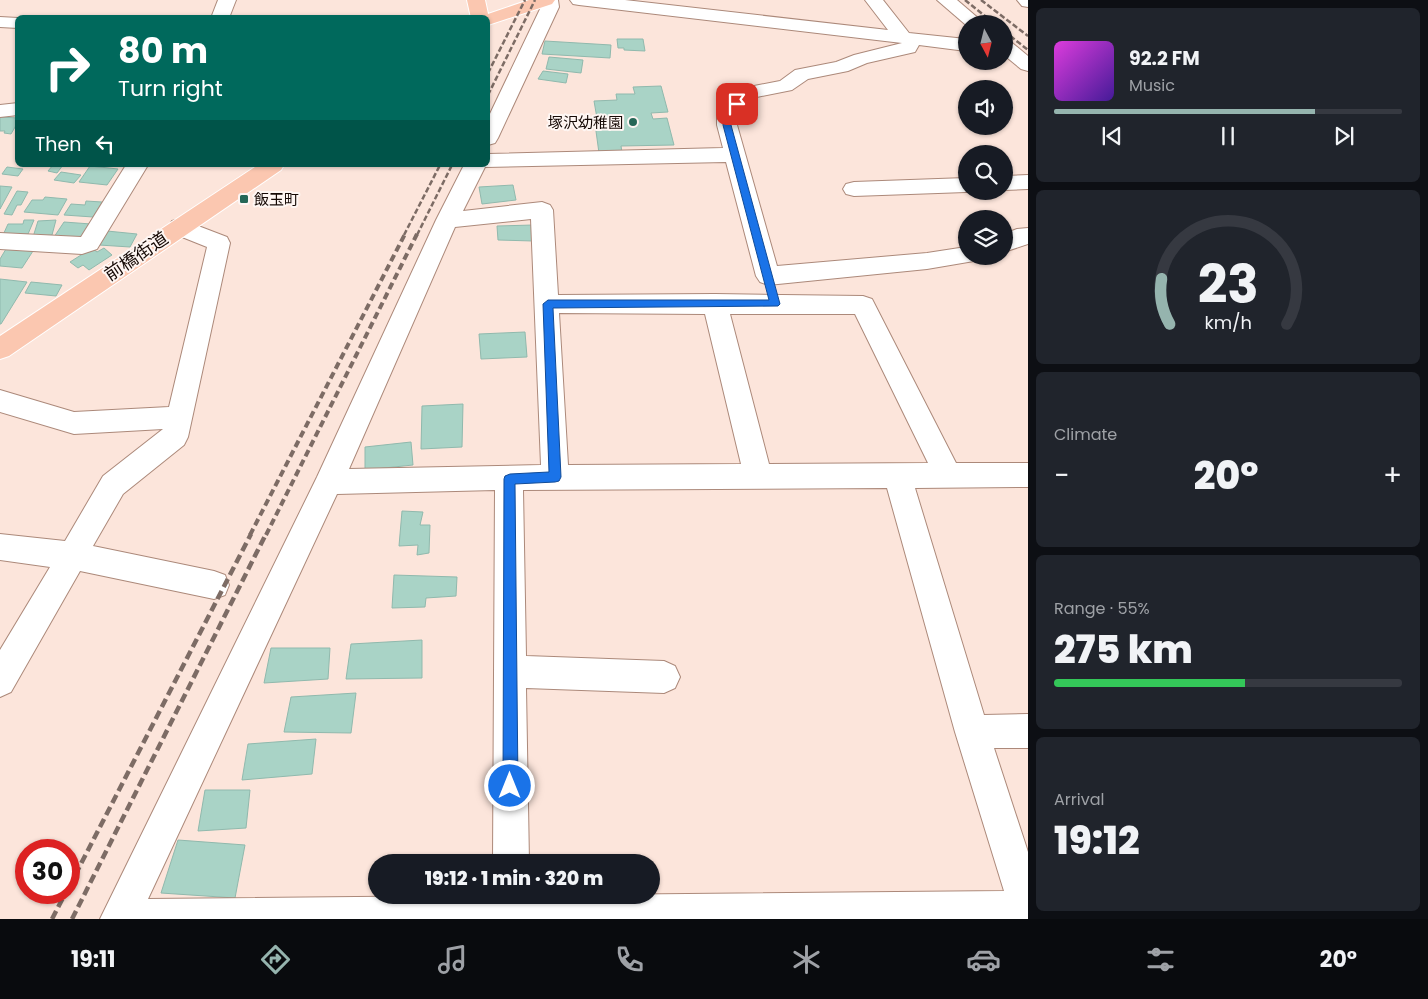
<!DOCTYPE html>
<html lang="en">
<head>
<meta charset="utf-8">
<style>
  :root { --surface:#171b24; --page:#20242c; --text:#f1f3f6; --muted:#9ea1a6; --line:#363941; --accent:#95b4ae }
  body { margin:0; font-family:Poppins,"Noto Sans JP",sans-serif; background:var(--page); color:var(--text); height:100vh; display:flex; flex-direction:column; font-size:19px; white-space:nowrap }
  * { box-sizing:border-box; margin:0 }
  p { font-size:16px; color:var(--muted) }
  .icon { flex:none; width:28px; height:28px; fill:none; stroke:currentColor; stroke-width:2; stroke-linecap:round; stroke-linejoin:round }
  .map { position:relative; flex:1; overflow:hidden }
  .details { display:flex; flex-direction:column; gap:8px; padding:8px; background:#0d0f14; width:400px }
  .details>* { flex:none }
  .hud { position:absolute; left:15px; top:15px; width:475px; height:152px; border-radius:8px; box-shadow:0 1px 4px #0004; background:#00695c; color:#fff; overflow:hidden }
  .needle { width:32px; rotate:173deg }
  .buttons { position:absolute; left:958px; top:15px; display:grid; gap:10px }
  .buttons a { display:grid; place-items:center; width:55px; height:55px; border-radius:50%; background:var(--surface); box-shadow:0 1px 4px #0004; font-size:25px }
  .speed { position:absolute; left:15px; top:839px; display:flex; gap:10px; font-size:25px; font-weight:700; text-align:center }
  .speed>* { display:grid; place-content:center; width:65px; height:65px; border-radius:50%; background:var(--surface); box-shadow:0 1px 4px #0004; line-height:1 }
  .speed .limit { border:8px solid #d22; background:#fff; color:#111 }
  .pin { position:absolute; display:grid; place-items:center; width:42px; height:42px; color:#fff; margin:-21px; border-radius:10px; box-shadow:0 2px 8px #0006 }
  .me { position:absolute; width:55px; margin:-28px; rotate:0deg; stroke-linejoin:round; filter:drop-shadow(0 0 4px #0008) }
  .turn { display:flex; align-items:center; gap:18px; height:105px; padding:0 20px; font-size:22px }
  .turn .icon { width:65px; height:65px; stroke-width:2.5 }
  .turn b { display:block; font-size:35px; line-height:42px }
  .then { display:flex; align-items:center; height:48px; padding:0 20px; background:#0003; gap:10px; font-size:19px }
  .big { font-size:38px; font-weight:800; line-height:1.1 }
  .details .widget { flex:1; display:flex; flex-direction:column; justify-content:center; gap:8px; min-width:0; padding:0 18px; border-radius:8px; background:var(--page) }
  .details .dial { align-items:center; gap:0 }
  .dial svg { height:130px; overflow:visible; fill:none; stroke:var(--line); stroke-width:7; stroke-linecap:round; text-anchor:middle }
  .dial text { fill:var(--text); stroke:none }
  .song { display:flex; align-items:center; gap:15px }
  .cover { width:60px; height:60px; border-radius:8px; background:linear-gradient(135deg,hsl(300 70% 55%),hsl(260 70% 35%)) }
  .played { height:5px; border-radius:2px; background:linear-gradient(90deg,var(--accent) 75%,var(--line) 75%) }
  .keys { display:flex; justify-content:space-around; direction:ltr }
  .heat { display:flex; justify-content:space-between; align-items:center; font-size:28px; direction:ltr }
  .charge { height:8px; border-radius:4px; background:linear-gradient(90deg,#34c759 55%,var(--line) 0) }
  .trip { position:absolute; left:368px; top:854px; width:292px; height:50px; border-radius:25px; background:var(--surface); box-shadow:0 1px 4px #0004; font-weight:800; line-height:50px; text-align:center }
  .tab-bar { display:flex; height:80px; justify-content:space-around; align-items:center; background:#090b0e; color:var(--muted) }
  .tab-bar .icon { width:35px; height:35px }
  .tab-bar .active { color:var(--accent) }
  .tab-bar b { font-size:22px; color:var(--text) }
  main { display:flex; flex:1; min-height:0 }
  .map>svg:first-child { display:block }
</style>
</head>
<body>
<main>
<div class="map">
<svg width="1028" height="919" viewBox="0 0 1028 919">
  <rect width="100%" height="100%" fill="#fce5db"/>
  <g fill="#a9d3c6" stroke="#90b9ad">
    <polygon points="617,39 643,39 645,51 624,50 624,48 618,48"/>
    <polygon points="545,41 611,45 610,58 542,54"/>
    <polygon points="549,57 583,60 581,73 546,69"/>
    <polygon points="543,71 568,74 566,83 538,79"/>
    <polygon points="661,86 668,112 651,113 653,119 667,118 674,145 621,146 622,152 599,153 595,124 598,124 594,101 617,100 616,94 635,94 633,87"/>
    <polygon points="0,117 18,118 18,122 11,134 4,133 5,131 0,131"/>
    <polygon points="53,165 63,165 57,173 48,171"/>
    <polygon points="90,166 118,169 107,185 79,182"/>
    <polygon points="7,167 23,169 18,176 2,174"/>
    <polygon points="61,172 81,175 74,183 54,180"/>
    <polygon points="513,185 516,200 482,204 479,187"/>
    <polygon points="0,186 12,187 0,209"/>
    <polygon points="17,191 28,192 21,205 17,205 12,215 4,214"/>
    <polygon points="45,197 67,199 58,215 24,212 32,200 43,200"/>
    <polygon points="86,201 102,202 93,217 64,215 71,204 85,205"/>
    <polygon points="24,220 34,220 28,234 3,235 8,224 23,224"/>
    <polygon points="56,220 52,235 33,237 38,221"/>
    <polygon points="64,222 91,224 81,240 54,237"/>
    <polygon points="533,225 533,241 498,240 497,226"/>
    <polygon points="107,231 137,234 130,247 99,245"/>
    <polygon points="92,248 97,252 104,248 112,255 89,270 83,265 78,268 70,262"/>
    <polygon points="6,249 33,251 22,268 0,266 0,259"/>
    <polygon points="0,279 27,282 1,324 0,324"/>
    <polygon points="31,282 62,285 56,296 25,293"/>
    <polygon points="525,332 527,357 481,359 479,334"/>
    <polygon points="463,404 462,447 421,449 422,406"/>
    <polygon points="411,442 413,465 365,470 365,447"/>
    <polygon points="402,511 423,512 420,525 430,525 429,553 417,555 418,545 399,546"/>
    <polygon points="394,575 457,577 456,596 426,598 425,607 392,608"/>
    <polygon points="422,640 422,678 346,679 351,644"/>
    <polygon points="271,648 330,648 328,679 264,683"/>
    <polygon points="356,693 351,733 284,732 291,697"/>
    <polygon points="316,739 312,774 242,780 248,744"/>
    <polygon points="205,790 250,790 246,828 198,831"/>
    <polygon points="178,840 245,845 235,898 161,893"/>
  </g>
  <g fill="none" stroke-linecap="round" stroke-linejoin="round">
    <defs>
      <g id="minor">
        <polygon points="218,0 236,0 229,18 211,18"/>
        <polygon points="540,0 558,0 559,7 498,138 495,143 488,145 488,118 541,7"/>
        <path d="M570,0H625L888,30L865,0H883L909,33L966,39V51L919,45L915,52L867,63L848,71L808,79L792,90L752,98L737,116V125L777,266L927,253L966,247V256H977L974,261L927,269L768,285L760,282L756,276L726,162L485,167L463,211L542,202L550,205L553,210L558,295L715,294L863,296L872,299L956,463H1028V487L915,488L984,715L1028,714V748H994L1028,852V919H100L317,477L436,220L464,165H488V154L723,148L717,125V115L739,89L780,81L795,70L836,62L854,55L902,43L579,5L573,4ZM531,219L541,465L349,469L455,227ZM559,313L705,314L741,464L568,465ZM730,314H855L928,463L769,464ZM887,488L955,732L1004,891L148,899L337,494L495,490L493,862H529L526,688L664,693L675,688L680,677L675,666L664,661L526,656L523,490Z"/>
        <polygon points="937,0 957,0 985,24 966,25"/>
        <polygon points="1017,0 1028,0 1028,7 1022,6"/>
        <polygon points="0,17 18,18 18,28 0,27"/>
        <polygon points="1004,40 1011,42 1028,56 1028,71 1021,69 1004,55"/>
        <polygon points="18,103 18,115 0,117 0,105"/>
        <polygon points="126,165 148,165 97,249 82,254 0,249 0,233 81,237"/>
        <polygon points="1028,175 1028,189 1004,190 1004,176"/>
        <polygon points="966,178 966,191 970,191 966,192 854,196 846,194 843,189 846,184 854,182"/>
        <polygon points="180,219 227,237 230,243 188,437 184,445 123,494 93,546 214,571 225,575 229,585 225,595 214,599 80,571 11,692 0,697 0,650 50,567 0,560 0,534 65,541 103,476 163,429 74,434 0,412 0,390 74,412 169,407 207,247 172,233 169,227 172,221"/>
        <polygon points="1028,228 1028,244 1004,252 1004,234 1017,229"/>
      </g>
      <g id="major">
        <polygon points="467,0 485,0 488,14 529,0 555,0 552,4 488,25 488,18 471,18"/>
        <polygon points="258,165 284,165 281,170 9,356 0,359 0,336"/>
      </g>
    </defs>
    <use href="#minor" stroke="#ac897a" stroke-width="2"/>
    <use href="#major" stroke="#fff" stroke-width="2"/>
    <use href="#minor" fill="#fff" fill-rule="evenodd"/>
    <use href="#major" fill="#fbc7b0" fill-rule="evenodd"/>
    <g stroke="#7d6c65" stroke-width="2.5" stroke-dasharray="5.5 2.5" stroke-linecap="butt">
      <polyline points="965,0 995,24"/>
      <polyline points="981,0 1028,36"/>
      <polyline points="1004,31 1028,50"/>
      <polyline points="488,73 525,0"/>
      <polyline points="488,95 535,0"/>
      <polyline points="404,235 440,165"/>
      <polyline points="417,235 452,165"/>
    </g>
    <g stroke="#7d6c65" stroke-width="4" stroke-dasharray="7 4" stroke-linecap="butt">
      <polyline points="250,535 405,234"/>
      <polyline points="266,535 417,234"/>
    </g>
    <g stroke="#7d6c65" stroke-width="4.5" stroke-dasharray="9 4.5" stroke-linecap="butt">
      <polyline points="69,887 251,534"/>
      <polyline points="52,919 66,892"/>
      <polyline points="72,919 266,534"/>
    </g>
  </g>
  <path fill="#1a73e8" stroke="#114b97" d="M737,101L741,104L732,115L731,125L780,304L778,306L553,308L561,477L559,481L555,482L515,484L518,786L515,791L510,793L505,791L503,786L504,479L505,476L510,474L549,472L543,304L548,300H769L723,125C723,115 727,106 737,101Z"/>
  <g fill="#256757" stroke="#fef6f3" stroke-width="2">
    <circle cx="633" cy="122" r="5"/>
    <rect x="239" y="194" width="10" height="10" rx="2.5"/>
  </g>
  <g text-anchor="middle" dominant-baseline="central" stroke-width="4" stroke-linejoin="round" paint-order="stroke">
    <g font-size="15" fill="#150905" stroke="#fef6f3" text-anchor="end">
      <text x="623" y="122">塚沢幼稚園</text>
      <text x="254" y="199" text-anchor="start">飯玉町</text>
    </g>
    <g font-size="18" fill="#150905" stroke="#fef6f3">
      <text transform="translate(136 256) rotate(-34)">前橋街道</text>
    </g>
  </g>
</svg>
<div class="buttons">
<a><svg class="needle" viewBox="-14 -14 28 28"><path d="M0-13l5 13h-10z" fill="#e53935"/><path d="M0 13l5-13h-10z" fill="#9ea1a6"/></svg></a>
<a><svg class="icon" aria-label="sound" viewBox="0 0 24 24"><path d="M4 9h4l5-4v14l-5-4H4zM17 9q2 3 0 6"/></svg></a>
<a><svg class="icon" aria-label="search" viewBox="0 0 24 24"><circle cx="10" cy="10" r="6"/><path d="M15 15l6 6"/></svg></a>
<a><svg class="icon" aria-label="layers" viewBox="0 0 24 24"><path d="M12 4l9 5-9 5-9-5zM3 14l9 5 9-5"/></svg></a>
</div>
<div class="speed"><div class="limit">30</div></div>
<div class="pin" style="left:737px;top:104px;background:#d93025"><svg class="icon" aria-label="arrive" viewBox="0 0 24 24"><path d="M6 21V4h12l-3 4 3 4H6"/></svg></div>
<svg class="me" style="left:510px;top:786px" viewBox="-20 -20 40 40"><circle r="17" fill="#1a73e8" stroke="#fff" stroke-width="3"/><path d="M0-11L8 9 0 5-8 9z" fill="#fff"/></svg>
<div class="trip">19:12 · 1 min · 320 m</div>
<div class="hud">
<div class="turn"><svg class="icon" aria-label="right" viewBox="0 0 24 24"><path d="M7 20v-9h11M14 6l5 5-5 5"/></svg><div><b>80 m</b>Turn right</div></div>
<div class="then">Then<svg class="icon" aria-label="left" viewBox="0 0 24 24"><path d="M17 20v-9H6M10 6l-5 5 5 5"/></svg></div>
</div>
</div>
<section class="details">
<div class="widget">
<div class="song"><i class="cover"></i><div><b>92.2 FM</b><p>Music</p></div></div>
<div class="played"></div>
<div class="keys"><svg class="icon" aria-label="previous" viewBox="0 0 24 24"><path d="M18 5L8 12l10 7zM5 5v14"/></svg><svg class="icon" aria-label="pause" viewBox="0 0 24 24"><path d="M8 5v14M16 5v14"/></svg><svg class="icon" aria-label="next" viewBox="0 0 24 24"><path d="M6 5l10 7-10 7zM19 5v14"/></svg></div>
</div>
<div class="widget dial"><svg viewBox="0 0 100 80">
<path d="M14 69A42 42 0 1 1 86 69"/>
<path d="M14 69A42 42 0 0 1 9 41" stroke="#95b4ae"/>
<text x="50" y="56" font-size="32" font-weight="700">23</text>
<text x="50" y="72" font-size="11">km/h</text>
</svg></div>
<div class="widget"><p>Climate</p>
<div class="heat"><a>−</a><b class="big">20°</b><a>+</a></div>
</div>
<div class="widget"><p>Range · 55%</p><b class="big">275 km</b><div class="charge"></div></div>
<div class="widget"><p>Arrival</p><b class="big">19:12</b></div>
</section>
</main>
<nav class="tab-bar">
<b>19:11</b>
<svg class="icon active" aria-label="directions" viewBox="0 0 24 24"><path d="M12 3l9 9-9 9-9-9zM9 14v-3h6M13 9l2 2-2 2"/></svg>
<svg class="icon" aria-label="music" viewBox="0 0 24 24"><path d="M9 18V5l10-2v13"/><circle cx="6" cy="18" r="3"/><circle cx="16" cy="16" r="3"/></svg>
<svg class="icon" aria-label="phone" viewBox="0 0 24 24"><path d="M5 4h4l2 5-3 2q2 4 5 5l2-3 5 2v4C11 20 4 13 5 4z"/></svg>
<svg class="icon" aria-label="climate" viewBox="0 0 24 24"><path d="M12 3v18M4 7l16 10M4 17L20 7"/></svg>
<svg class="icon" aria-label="car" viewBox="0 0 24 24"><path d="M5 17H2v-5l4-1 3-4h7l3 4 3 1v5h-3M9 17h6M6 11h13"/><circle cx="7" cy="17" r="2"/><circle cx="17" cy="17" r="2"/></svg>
<svg class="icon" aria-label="filters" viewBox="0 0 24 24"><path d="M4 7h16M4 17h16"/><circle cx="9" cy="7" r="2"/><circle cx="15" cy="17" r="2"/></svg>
<b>20°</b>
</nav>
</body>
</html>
